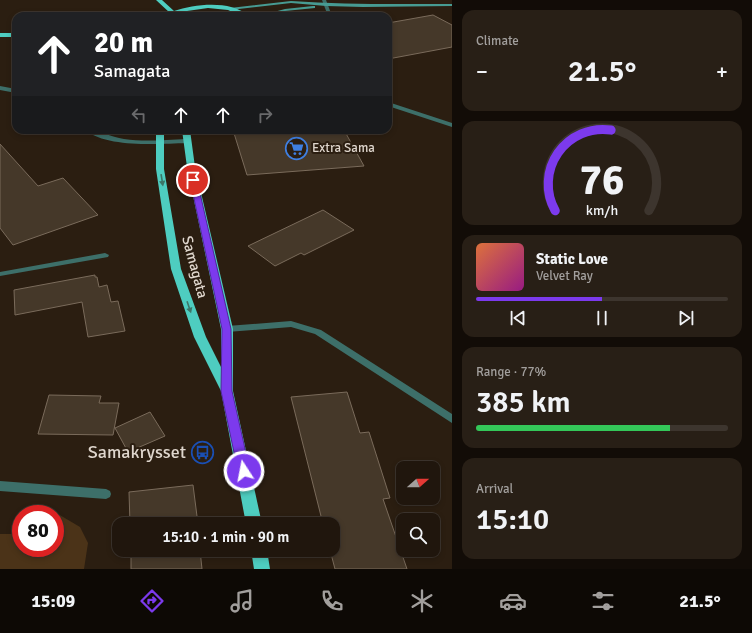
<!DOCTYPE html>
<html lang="en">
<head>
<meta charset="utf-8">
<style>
  :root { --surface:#20160d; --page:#281f16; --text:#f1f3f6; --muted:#a29f9d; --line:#3d352e; --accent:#7c3aed }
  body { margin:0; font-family:Signika,sans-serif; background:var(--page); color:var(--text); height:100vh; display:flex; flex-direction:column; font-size:15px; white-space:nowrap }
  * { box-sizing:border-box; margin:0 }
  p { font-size:13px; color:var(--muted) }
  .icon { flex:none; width:22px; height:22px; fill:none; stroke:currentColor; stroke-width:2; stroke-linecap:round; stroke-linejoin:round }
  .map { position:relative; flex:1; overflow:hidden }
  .side { display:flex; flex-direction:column; gap:10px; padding:10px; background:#120c07; width:300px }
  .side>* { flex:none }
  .guide { position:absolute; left:12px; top:12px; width:380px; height:122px; border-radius:12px; box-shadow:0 2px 6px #0003,0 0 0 1px var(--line); background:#202124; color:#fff; overflow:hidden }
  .needle { width:26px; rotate:69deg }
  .tools { position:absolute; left:396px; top:461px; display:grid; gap:8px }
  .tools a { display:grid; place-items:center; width:44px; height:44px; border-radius:8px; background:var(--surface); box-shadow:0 2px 6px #0003,0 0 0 1px var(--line); font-size:20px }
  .speed { position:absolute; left:12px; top:505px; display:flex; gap:8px; font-size:20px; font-weight:700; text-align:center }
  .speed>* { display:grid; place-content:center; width:52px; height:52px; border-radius:50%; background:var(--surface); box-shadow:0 2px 6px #0003,0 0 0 1px var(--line); line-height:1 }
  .speed .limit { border:6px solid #d22; background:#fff; color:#111 }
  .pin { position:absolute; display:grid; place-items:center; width:34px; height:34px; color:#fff; margin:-17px; border:2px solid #fff; border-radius:50%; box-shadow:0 1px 4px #0007 }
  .me { position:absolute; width:44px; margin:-22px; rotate:349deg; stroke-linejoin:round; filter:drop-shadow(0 0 3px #0008) }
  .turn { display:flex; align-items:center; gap:14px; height:84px; padding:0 16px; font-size:18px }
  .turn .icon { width:52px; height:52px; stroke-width:2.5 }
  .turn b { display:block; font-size:28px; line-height:34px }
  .lanes { display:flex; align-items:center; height:38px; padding:0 16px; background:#0003; justify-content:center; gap:20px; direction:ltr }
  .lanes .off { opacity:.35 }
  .big { font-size:30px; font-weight:600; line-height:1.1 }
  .side .card { flex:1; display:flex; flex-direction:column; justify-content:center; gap:6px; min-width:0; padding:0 14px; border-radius:12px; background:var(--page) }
  .side .dial { align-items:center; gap:0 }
  .dial svg { height:104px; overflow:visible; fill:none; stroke:var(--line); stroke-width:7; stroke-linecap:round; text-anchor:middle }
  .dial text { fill:var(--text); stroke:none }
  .song { display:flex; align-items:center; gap:12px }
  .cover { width:48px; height:48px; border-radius:6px; background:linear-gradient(135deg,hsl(20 70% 55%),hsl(310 70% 35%)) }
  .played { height:4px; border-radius:2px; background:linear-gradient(90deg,var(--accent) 50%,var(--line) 50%) }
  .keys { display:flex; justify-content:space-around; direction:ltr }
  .heat { display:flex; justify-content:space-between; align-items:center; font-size:22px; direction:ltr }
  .charge { height:6px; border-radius:3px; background:linear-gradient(90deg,#34c759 77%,var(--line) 0) }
  .trip { position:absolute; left:112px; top:517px; width:228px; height:40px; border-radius:12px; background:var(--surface); box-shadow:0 2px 6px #0003,0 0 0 1px var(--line); font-weight:600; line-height:40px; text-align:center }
  .tab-bar { display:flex; height:64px; justify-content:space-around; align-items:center; background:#0d0905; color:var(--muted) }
  .tab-bar .icon { width:28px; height:28px }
  .tab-bar .active { color:var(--accent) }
  .tab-bar b { font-size:18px; color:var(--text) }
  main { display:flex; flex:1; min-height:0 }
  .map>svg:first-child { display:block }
</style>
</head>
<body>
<main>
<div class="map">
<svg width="452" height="569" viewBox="0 0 452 569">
  <rect width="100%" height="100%" fill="#2b1e11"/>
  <polygon fill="#4b3318" points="58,514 80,527 88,543 84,569 0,569 0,534 21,534 21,548 55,548 55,526"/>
  <g fill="#453829" stroke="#7a6b5b">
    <polygon points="433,15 452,25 452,47 388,59 388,23"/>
    <polygon points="233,130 344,130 364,166 247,175"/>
    <polygon points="0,144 38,186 63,178 98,215 13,245 0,228"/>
    <polygon points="323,210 354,230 304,255 301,253 275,266 248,246"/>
    <polygon points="95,275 95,277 97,277 99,287 107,285 111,302 118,301 125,331 88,337 82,302 15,315 14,290"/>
    <polygon points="347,392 360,433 369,432 390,498 383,499 407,569 335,569 330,550 333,550 333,524 323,524 291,397"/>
    <polygon points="49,395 101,396 99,403 119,403 113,435 38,434"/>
    <polygon points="150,412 165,436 128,452 115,428"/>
    <polygon points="193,485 198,524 130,524 129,492"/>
    <polygon points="131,550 200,550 202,569 131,569"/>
  </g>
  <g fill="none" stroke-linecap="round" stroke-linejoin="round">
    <g fill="#3d6f69" fill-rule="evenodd">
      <polygon points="322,0 326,0 332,16 328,16"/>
      <polygon points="388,102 452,123 452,127 388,106"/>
      <polygon points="105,253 109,255 108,257 0,276 0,272"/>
      <polygon points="291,321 321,330 452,414 452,423 315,334 291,327 227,332 224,331 223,329 224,327 227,326"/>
      <polygon points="0,481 106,489 110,491 111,494 110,497 106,499 0,491"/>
    </g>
    <g fill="#3d6f69" fill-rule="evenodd">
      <polygon points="0,86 16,89 16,93 0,90"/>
      <path d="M85,130C98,130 111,137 124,139C144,142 165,140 186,139L189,141L186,143C159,144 107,148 85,130Z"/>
    </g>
    <g fill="#479b92" fill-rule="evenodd">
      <path d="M291,1C345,5 398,4 452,4V6L363,7L326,6L291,3L230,10L228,9L230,8Z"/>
      <polygon points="313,6 315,6 315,8 285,11 266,16 259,16 285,9"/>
    </g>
    <g fill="#4ecdc0" fill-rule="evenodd">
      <path d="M156,0H162L174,11C196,4 230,0 249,16H241L228,10L208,8L187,11L174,16H166L170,13Z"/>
      <rect x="0" y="33" width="16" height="4"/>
      <polygon points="156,130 164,130 164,169 181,269 206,337 221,367 221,329 187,167 182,130 190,130 195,167 233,329 233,391 262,524 246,524 221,391 194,337 171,269 156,169"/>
      <polygon points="251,550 267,550 270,569 254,569"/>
    </g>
  </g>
  <defs><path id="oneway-solid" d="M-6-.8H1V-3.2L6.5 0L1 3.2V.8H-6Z"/></defs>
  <g fill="#3c7668">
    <use href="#oneway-solid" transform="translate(162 180) rotate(81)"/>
    <use href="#oneway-solid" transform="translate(189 307) rotate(71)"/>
  </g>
  <polygon fill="#7c3aed" stroke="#51269a" points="191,178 193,178 197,180 231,329 232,391 250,471 248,475 244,476 240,475 238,471 221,391 222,329 190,180"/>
  <defs>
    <symbol id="supermarket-ring" viewBox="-11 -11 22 22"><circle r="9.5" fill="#2b1e11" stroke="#3f7fe0" stroke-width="1.5"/><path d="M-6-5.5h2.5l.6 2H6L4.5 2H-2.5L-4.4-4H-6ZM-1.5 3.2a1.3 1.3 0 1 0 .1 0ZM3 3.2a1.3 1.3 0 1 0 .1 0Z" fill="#3f7fe0"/></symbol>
    <symbol id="bus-ring" viewBox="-11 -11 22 22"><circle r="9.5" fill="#2b1e11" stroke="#1a4fb4" stroke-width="1.5"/><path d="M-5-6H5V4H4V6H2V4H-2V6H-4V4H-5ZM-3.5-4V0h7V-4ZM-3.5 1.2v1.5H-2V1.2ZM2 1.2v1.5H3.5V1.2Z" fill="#1a4fb4"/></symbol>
  </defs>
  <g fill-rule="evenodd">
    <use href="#supermarket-ring" x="284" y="136" width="25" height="25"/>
    <use href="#bus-ring" x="190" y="440" width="25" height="25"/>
  </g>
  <g text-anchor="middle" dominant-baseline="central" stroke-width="4" stroke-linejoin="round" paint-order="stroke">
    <g font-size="13" fill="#dfd6cd" stroke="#2b1e11" text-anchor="start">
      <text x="312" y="148">Extra Sama</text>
    </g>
    <g font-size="15" fill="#dfd6cd" stroke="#2b1e11">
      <text transform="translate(195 267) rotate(75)">Samagata</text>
    </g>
    <g font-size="18" fill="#dfd6cd" stroke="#2b1e11" text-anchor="end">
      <text x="186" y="452">Samakrysset</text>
    </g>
  </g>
</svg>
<div class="tools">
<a><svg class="needle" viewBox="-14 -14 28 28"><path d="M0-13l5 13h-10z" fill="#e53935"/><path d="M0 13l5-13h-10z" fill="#a29f9d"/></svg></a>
<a><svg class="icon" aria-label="search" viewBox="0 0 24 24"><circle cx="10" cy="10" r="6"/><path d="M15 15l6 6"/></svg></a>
</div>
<div class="speed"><div class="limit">80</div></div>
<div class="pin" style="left:193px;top:180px;background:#d93025"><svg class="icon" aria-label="arrive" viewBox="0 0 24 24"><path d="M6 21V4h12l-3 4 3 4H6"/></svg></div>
<svg class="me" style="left:244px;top:471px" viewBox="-20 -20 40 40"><circle r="17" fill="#7c3aed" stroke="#fff" stroke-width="3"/><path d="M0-11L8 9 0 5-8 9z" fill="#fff"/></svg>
<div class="trip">15:10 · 1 min · 90 m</div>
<div class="guide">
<div class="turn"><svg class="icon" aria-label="ahead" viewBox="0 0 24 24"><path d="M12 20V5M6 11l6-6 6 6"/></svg><div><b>20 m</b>Samagata</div></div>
<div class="lanes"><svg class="icon off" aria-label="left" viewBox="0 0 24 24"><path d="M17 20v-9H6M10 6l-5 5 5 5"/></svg><svg class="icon" aria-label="ahead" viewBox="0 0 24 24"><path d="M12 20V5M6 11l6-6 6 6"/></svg><svg class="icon" aria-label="ahead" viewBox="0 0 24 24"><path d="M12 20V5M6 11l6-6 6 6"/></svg><svg class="icon off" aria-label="right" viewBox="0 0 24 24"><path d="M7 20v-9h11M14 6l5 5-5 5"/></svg></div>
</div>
</div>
<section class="side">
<div class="card"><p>Climate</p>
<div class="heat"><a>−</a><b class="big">21.5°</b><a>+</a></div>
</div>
<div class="card dial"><svg viewBox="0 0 100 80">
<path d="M14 69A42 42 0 1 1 86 69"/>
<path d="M14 69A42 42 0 0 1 57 7" stroke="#7c3aed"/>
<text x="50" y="56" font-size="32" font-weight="700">76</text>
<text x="50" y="72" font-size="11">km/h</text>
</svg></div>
<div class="card">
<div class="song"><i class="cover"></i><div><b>Static Love</b><p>Velvet Ray</p></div></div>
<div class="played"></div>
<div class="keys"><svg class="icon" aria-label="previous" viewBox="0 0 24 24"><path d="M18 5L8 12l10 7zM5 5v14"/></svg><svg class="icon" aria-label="pause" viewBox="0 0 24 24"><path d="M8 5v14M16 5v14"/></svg><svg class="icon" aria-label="next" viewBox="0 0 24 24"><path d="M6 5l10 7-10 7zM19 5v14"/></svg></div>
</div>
<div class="card"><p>Range · 77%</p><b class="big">385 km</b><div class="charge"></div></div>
<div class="card"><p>Arrival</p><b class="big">15:10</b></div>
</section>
</main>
<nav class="tab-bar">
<b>15:09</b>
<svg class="icon active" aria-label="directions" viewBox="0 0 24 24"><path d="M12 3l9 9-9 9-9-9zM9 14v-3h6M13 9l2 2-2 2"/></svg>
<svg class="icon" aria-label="music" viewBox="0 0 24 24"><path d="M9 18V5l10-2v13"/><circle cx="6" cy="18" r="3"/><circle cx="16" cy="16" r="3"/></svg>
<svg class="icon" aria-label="phone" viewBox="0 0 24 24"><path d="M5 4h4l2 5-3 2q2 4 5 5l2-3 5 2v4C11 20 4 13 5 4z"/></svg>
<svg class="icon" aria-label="climate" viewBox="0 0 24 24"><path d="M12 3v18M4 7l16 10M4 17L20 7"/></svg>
<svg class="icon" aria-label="car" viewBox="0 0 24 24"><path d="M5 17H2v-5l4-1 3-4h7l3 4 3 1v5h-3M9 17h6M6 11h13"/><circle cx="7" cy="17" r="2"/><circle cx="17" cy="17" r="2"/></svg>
<svg class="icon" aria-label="filters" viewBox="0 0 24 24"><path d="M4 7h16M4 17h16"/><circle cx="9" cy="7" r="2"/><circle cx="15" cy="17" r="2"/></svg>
<b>21.5°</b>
</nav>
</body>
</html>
